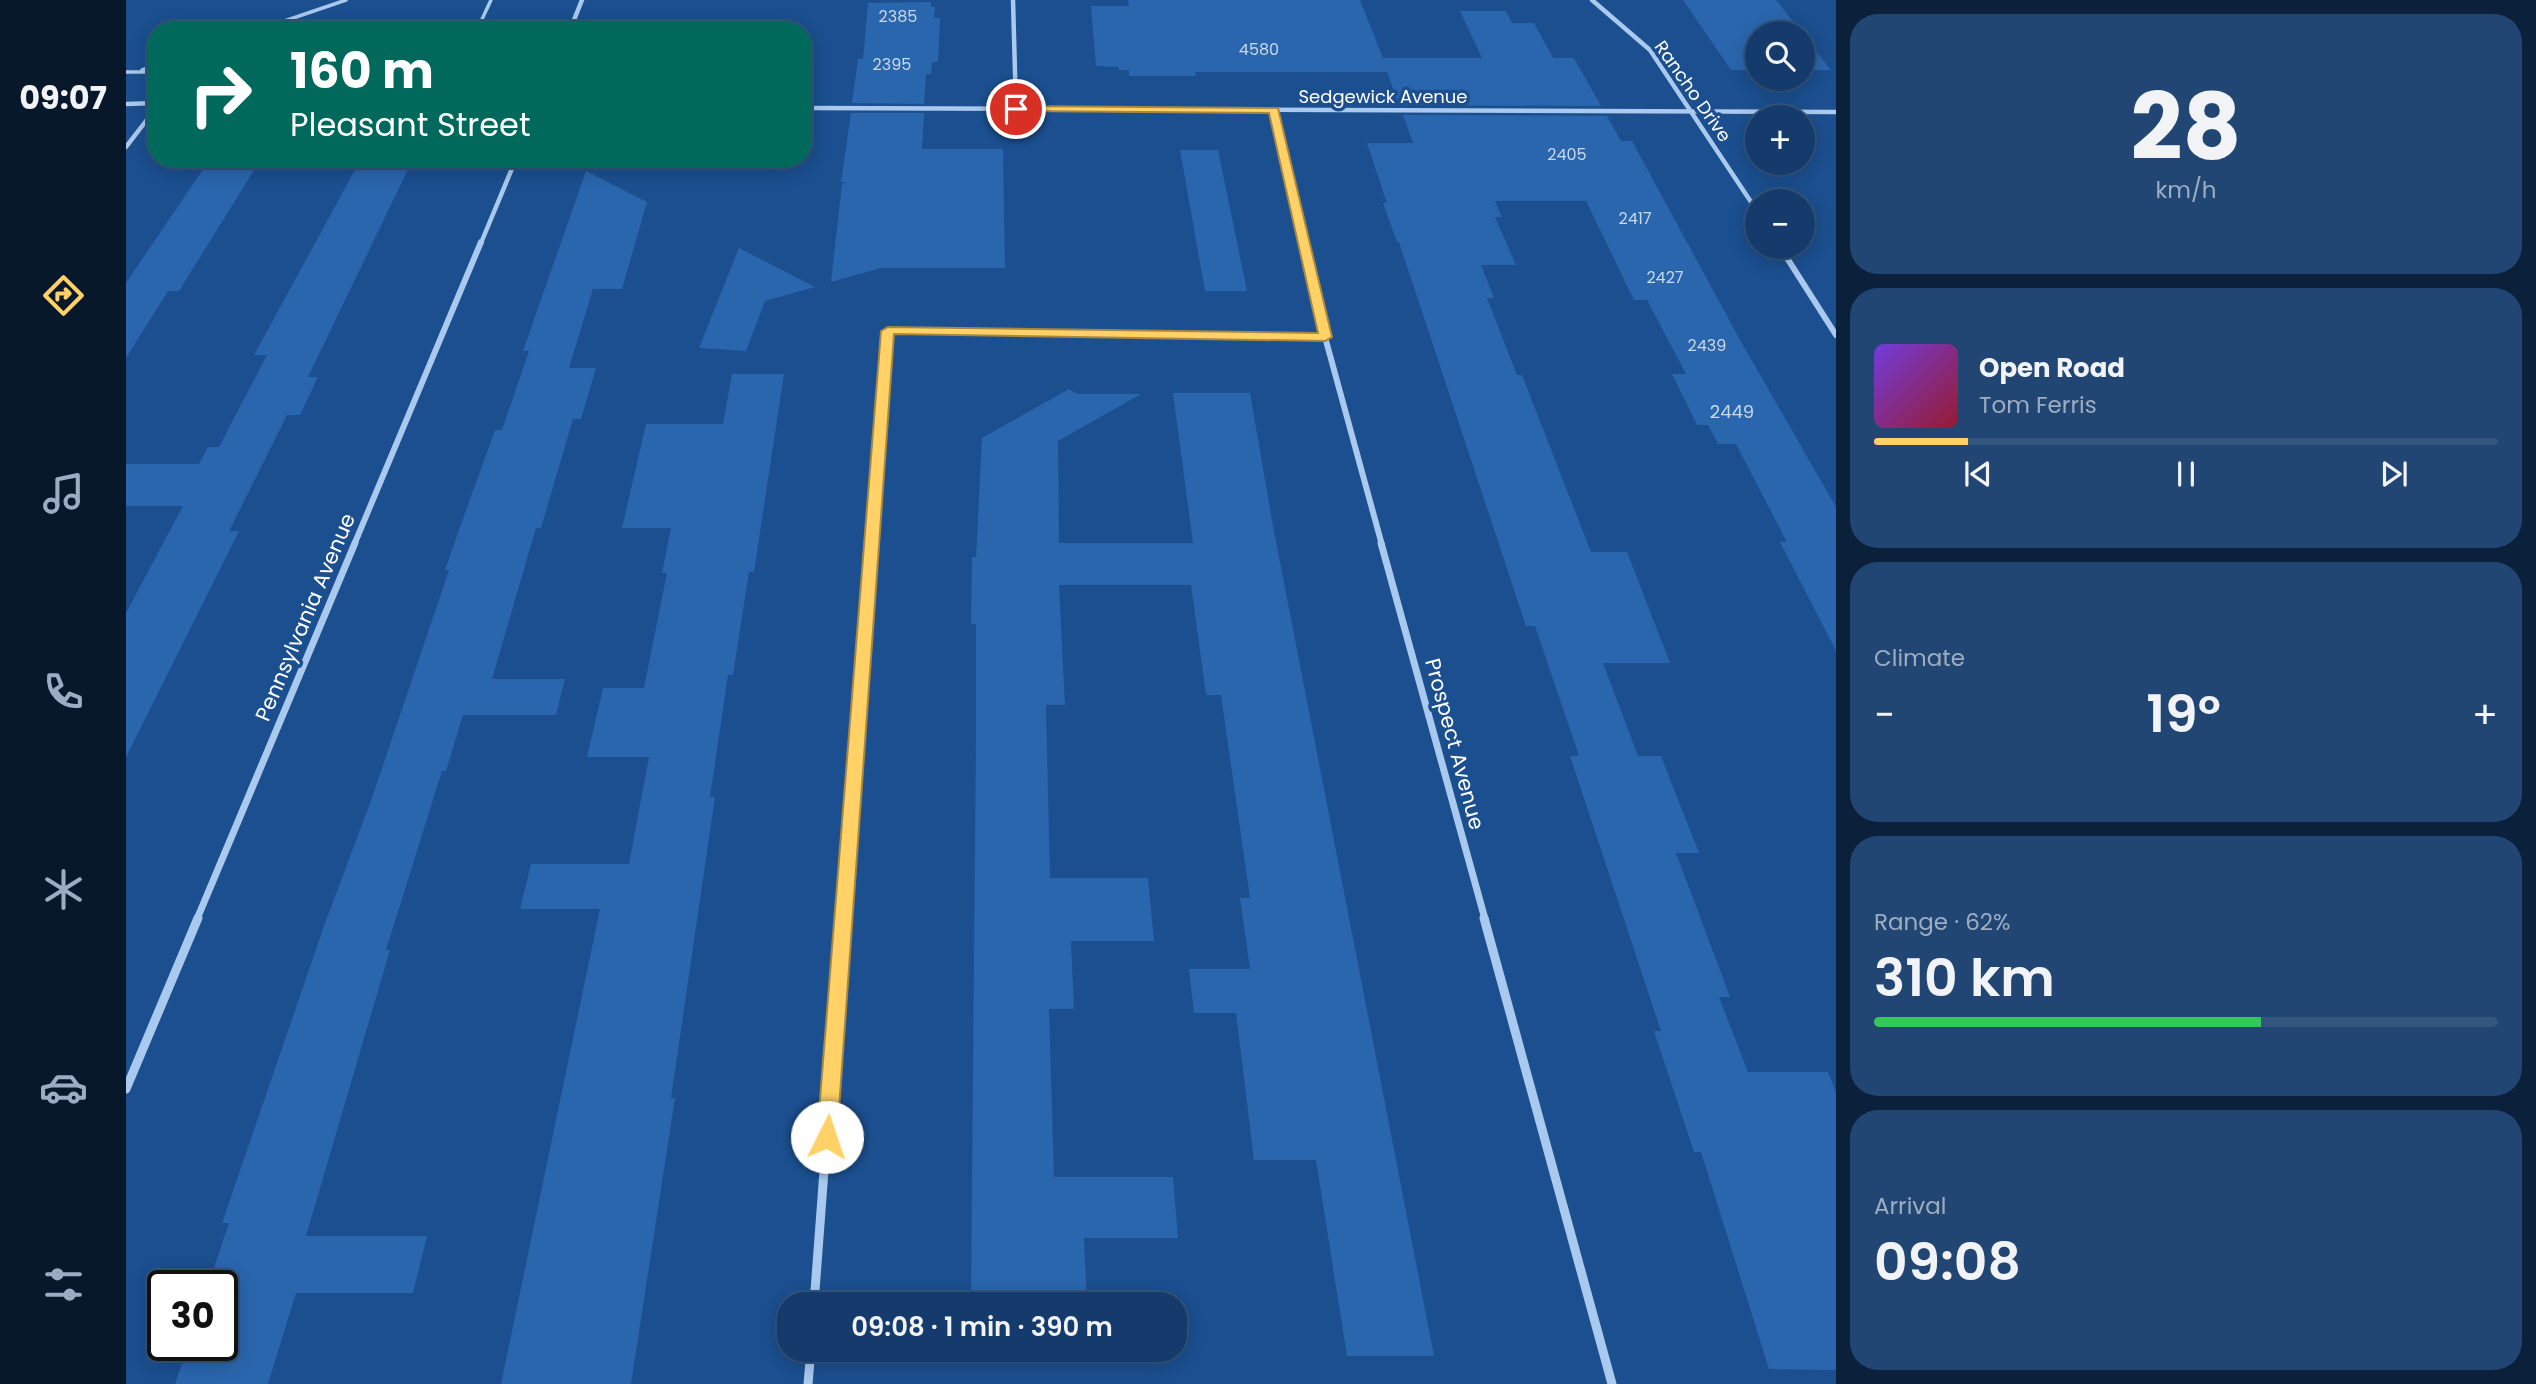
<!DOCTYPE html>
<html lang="en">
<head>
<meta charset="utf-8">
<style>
  :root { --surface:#143b6b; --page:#214673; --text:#f1f3f6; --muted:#9dadc1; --line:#33557e; --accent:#ffd166 }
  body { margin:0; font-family:Poppins,sans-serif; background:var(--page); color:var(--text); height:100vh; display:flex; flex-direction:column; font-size:26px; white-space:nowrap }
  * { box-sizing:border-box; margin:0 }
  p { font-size:23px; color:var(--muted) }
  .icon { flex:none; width:38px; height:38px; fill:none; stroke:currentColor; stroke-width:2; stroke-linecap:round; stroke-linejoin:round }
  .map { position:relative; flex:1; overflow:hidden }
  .details { display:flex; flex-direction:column; gap:14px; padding:14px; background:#0b203b; width:700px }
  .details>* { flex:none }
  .top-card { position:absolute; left:21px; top:21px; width:665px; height:147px; border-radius:28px; box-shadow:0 4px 18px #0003,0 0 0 2px var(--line); background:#00695c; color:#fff; overflow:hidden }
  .buttons { position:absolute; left:1619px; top:21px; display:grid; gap:14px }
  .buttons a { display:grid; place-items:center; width:70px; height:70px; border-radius:50%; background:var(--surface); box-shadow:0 4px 18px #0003,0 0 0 2px var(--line); font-size:35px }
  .speed { position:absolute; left:21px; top:1270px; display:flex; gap:14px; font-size:35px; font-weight:700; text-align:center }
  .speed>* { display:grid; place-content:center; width:91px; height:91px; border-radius:50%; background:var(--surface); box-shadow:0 4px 18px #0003,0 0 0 2px var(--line); line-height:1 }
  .speed .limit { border:4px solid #111; border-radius:10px; background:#fff; color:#111 }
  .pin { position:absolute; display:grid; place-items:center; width:60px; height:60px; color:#fff; margin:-30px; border:4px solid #fff; border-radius:50%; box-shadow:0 2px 7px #0007 }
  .me { position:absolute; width:77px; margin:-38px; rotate:4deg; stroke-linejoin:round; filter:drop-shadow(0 0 5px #0008) }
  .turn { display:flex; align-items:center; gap:24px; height:147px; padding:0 28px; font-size:32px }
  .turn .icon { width:91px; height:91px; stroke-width:2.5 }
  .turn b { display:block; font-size:49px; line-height:60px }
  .big { font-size:52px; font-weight:600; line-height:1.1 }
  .details .card { flex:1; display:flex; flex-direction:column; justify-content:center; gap:10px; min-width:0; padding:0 24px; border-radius:28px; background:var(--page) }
  .details .dial { align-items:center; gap:0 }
  .dial b { font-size:91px; line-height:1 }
  .song { display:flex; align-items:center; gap:21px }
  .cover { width:84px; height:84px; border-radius:10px; background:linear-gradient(135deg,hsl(260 70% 55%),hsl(350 70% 35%)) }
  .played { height:7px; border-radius:4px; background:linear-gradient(90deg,var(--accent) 15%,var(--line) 15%) }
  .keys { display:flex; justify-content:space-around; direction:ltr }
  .heat { display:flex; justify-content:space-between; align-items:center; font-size:38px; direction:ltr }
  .charge { height:10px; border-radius:5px; background:linear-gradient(90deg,#34c759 62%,var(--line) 0) }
  .trip { position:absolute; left:651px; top:1292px; width:410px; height:70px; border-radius:28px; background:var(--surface); box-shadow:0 4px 18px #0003,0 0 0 2px var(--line); font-weight:600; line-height:70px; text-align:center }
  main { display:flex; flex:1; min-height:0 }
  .tabs { display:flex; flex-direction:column; width:126px; justify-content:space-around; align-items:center; background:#08182b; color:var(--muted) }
  .tabs .icon { width:49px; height:49px }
  .tabs .current { color:var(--accent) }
  .tabs b { font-size:32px; color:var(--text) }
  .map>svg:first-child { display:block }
</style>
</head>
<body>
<main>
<nav class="tabs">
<b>09:07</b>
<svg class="icon current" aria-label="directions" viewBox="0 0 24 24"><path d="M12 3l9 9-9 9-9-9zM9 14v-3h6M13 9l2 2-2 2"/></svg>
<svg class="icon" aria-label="music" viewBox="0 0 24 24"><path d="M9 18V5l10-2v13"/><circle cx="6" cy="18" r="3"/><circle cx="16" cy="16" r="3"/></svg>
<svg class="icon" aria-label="phone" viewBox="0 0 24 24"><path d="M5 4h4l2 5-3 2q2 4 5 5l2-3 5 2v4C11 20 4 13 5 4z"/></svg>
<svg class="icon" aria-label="climate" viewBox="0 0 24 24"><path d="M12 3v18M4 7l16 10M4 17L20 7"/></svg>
<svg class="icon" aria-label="car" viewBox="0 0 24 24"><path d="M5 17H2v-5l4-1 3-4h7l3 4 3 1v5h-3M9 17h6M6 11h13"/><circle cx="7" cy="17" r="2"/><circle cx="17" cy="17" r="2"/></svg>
<svg class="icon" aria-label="filters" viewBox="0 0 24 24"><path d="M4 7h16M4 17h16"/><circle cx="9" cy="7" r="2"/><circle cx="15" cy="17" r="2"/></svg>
</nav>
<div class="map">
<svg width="1710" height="1384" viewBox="0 0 1710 1384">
  <rect width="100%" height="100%" fill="#1b4f8f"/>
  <g fill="#2a66ad">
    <polygon points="1002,0 1234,0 1257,58 1356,58 1334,11 1380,11 1386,23 1408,23 1427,58 1448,58 1475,106 1273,105 1261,72 1069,72 1070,76 1003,76 1003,70 993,70 993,67 970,66 965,6 1003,6"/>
    <polygon points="1557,0 1650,0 1676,33 1631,33 1631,70 1605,70"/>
    <polygon points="805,2 805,7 809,7 808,18 814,18 812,62 806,62 805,74 800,74 798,104 726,103 732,59 737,59 742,3"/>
    <polygon points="1676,34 1705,70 1676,70"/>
    <polygon points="725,113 798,113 796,149 877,149 879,268 755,268 705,282 716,184 720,182 715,182"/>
    <polygon points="1277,115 1481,116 1495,141 1506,141 1613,338 1710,507 1710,651 1654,542 1661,542 1610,444 1592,444 1582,425 1571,425 1546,374 1560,374 1521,300 1508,300 1460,201 1369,201 1376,217 1369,217 1390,265 1355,265 1368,298 1361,298 1391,375 1396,375 1465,552 1501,552 1544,663 1477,663 1512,756 1535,756 1573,853 1550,853 1604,997 1593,997 1622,1072 1702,1072 1710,1092 1710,1370 1643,1369 1575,1152 1568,1152 1528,1031 1535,1031 1444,756 1453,756 1409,626 1400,626 1273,242 1271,242 1257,203 1261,203 1241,143 1287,143"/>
    <polygon points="1054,150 1092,150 1121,291 1079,291"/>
    <polygon points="84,159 135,159 53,291 42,291 0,358 0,283"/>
    <polygon points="235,159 287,159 182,377 192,377 174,415 161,415 103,531 113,531 0,757 0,613 57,506 0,506 0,464 73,464 82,447 93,447 141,355 128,355"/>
    <polygon points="460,171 521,202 496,289 467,289 443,368 470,368 455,419 447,419 415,528 410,528 366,679 439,679 430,715 337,715 320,771 316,771 260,950 264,950 180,1236 301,1236 287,1293 170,1293 142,1384 49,1384 62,1346 96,1346 96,1286 82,1286 103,1223 96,1223 198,926 247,795 323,570 319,570 338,516 369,430 376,430 403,351 397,351"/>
    <polygon points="613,248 689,287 639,301 620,351 573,348"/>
    <polygon points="606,374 658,374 628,572 623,572 607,675 602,675 584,797 589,797 545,1098 549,1098 505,1384 375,1384 474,909 394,909 405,864 503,864 523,757 461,757 477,688 518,688 541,573 536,573 545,528 496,528 520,424 597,424"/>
    <polygon points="943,389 951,394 1015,394 932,441 933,543 1067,543 1047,393 1124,393 1147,526 1308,1356 1221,1356 1190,1160 1128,1160 1110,1013 1068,1013 1063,969 1124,969 1114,898 1124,898 1095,695 1080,695 1065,585 933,585 939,705 920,705 924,878 1022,878 1028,941 945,941 948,1009 923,1009 928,1177 1047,1177 1052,1238 958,1238 961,1304 845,1304 850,733 850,624 845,624 846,557 850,557 856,438"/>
  </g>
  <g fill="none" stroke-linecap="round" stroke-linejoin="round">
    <g stroke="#a9c9ee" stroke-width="3.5">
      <polyline points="132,30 220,0"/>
      <polyline points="351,30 365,0"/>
      <polyline points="16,70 30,65"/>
      <polyline points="0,72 30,72"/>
    </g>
    <g stroke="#a9c9ee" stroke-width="4.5">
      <polyline points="887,0 890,109"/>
      <polyline points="1466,0 1524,50 1631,211"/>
      <polyline points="444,30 456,0"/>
      <polyline points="0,104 30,103"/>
      <polyline points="677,108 1710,112"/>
      <polyline points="1148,110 1178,243"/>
      <polyline points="0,147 30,108"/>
      <polyline points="355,243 390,159"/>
    </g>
    <g stroke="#a9c9ee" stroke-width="6">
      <polyline points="1178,242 1199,337 1256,545"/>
      <polyline points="1654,247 1710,335"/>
      <polyline points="228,545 355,242"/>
      <polyline points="746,545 762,331 1199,337"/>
    </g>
    <g stroke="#a9c9ee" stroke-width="7">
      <polyline points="1255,543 1359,919"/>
      <polyline points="71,919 229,543"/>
      <polyline points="717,919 746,543"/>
    </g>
    <g stroke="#a9c9ee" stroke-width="9">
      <polyline points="1358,918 1486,1384"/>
      <polyline points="0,1089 72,918"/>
      <polyline points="688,1304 717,918"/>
      <polyline points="682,1384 685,1349"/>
    </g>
  </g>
  <polygon fill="#ffd166" stroke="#a68842" stroke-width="2" points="890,106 1152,108 1206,337 1199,341 768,334 711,1137 708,1144 701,1146 694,1144 691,1137 755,331 762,327 1192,333 1143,113 886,111 884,109"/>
  <g text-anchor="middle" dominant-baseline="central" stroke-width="7" stroke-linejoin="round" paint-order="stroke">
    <g font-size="16" fill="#cad9ea">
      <text x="772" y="16">2385</text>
      <text x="1133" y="49">4580</text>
      <text x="766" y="64">2395</text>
      <text x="1441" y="154">2405</text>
      <text x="1509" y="218">2417</text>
      <text x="1539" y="277">2427</text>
      <text x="1581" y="345">2439</text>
    </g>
    <g font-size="18" fill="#fff" stroke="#1b4f8f">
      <text transform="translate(1567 91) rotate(55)">Rancho Drive</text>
      <text x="1257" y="96">Sedgewick Avenue</text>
    </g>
    <g font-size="18" fill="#cad9ea">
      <text x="1606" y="411">2449</text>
    </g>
    <g font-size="21" fill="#fff" stroke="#1b4f8f">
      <text transform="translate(179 617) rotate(-67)">Pennsylvania Avenue</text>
      <text transform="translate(1329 744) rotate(75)">Prospect Avenue</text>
    </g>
  </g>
</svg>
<div class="buttons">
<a><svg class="icon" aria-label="search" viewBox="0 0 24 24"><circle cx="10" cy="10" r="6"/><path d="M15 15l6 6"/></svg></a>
<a>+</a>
<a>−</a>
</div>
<div class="speed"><div class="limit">30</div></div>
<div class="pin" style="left:890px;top:109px;background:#d93025"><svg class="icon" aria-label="arrive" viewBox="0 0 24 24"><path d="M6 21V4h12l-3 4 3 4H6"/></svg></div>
<svg class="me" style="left:701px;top:1137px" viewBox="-20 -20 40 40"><circle r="19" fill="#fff"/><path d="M0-13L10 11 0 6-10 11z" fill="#ffd166"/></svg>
<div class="trip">09:08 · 1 min · 390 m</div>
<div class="top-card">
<div class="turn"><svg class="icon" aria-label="right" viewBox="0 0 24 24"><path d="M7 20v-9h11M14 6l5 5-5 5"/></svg><div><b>160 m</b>Pleasant Street</div></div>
</div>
</div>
<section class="details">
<div class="card dial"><b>28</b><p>km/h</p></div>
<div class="card">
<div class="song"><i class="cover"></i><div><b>Open Road</b><p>Tom Ferris</p></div></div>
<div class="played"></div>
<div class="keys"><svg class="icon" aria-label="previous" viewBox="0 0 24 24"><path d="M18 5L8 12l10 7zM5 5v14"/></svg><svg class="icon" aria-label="pause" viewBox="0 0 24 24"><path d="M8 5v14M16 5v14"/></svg><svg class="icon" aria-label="next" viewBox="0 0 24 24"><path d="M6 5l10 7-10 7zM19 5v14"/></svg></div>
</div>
<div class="card"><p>Climate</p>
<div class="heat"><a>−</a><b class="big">19°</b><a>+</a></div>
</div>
<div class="card"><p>Range · 62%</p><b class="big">310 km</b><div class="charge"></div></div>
<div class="card"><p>Arrival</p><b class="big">09:08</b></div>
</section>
</main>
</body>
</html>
